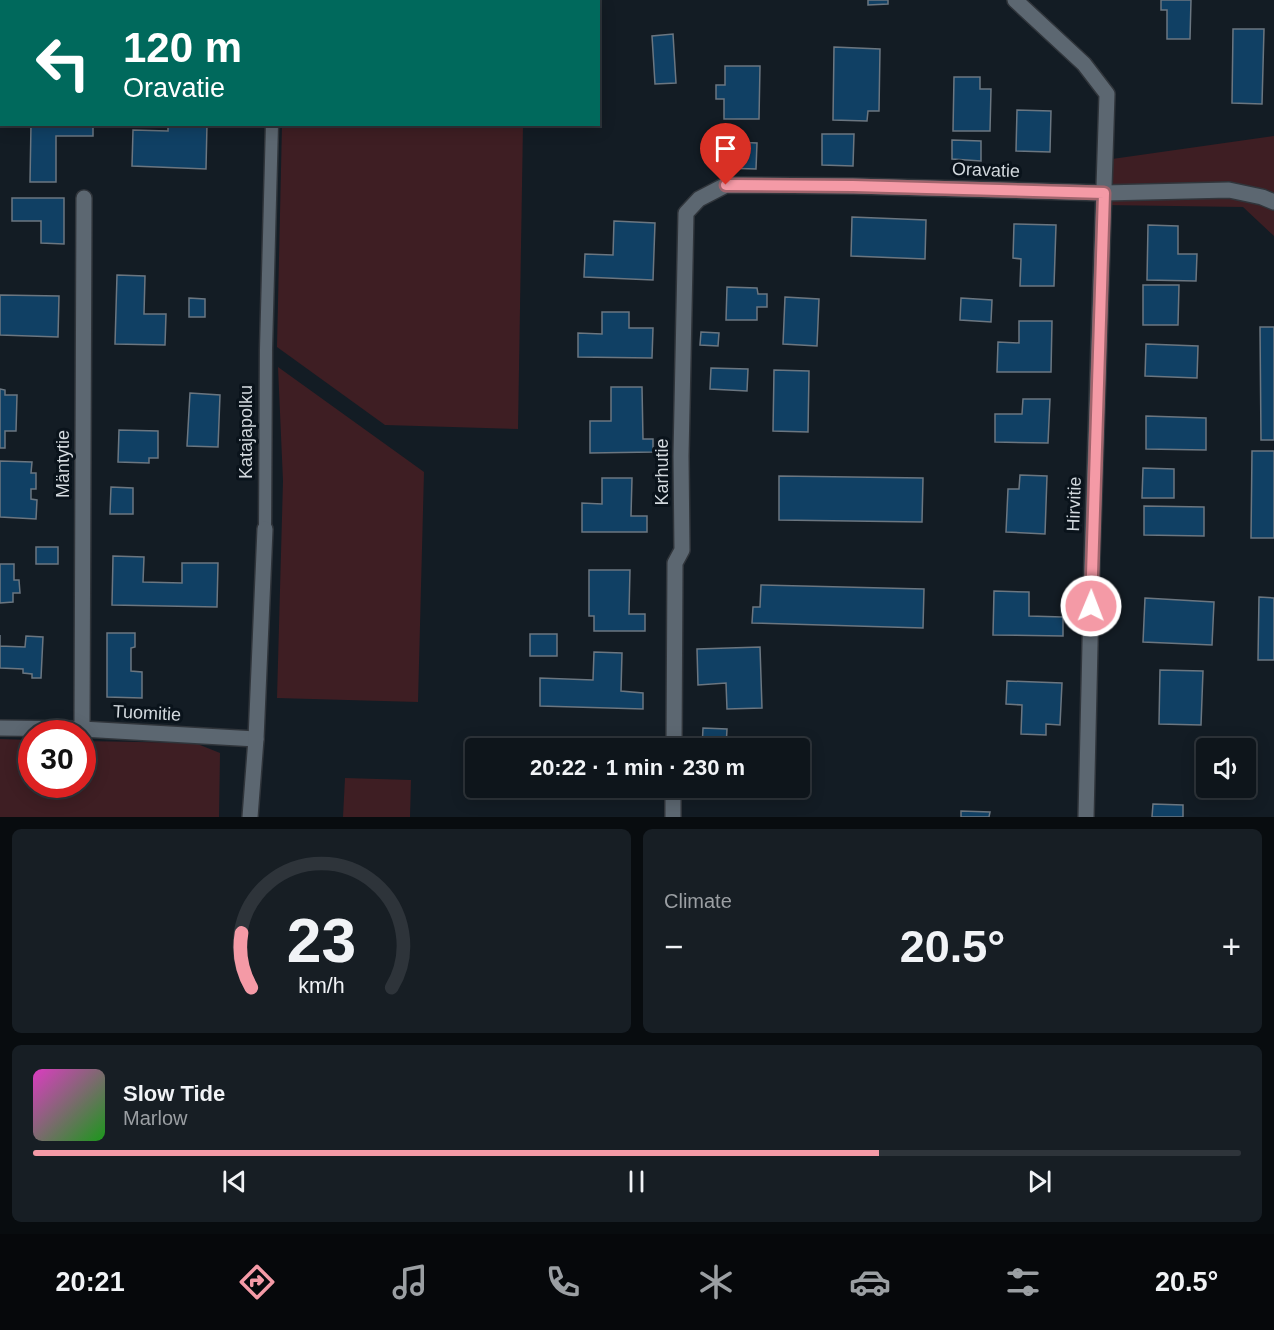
<!DOCTYPE html>
<html lang="en">
<head>
<meta charset="utf-8">
<style>
  :root { --surface:#0e151b; --page:#171e24; --text:#f1f3f6; --muted:#9b9fa3; --line:#2e343a; --accent:#f49aa6 }
  body { margin:0; font-family:Helvetica,sans-serif; background:var(--page); color:var(--text); height:100vh; display:flex; flex-direction:column; font-size:22px; white-space:nowrap }
  * { box-sizing:border-box; margin:0 }
  p { font-size:20px; color:var(--muted) }
  .icon { flex:none; width:33px; height:33px; fill:none; stroke:currentColor; stroke-width:2; stroke-linecap:round; stroke-linejoin:round }
  .map { position:relative; height:817px; overflow:hidden }
  .details { display:flex; flex-direction:column; gap:12px; padding:12px; background:#080c0f; flex:1 }
  .details>* { flex:none }
  .guide { position:absolute; left:0px; top:0px; width:600px; height:126px; box-shadow:0 3px 15px #0003,0 0 0 2px var(--line); background:#00695c; color:#fff; overflow:hidden }
  .tools { position:absolute; left:1196px; top:738px; display:grid; gap:12px }
  .tools a { display:grid; place-items:center; width:60px; height:60px; border-radius:6px; background:var(--surface); box-shadow:0 3px 15px #0003,0 0 0 2px var(--line); font-size:30px }
  .speed { position:absolute; left:18px; top:720px; display:flex; gap:12px; font-size:30px; font-weight:700; text-align:center }
  .speed>* { display:grid; place-content:center; width:78px; height:78px; border-radius:50%; background:var(--surface); box-shadow:0 3px 15px #0003,0 0 0 2px var(--line); line-height:1 }
  .speed .limit { border:9px solid #d22; background:#fff; color:#111 }
  .pin { position:absolute; display:grid; place-items:center; width:51px; height:51px; color:#fff; margin:-62px -26px; border-radius:50% 50% 50% 0; rotate:-45deg; box-shadow:0 0 6px #0007 }
  .pin .icon { rotate:45deg }
  .me { position:absolute; width:66px; margin:-33px; rotate:1deg; stroke-linejoin:round; filter:drop-shadow(0 0 4px #0008) }
  .turn { display:flex; align-items:center; gap:21px; height:126px; padding:0 24px; font-size:27px }
  .turn .icon { width:78px; height:78px; stroke-width:2.5 }
  .turn b { display:block; font-size:42px; line-height:51px }
  .big { font-size:45px; font-weight:600; line-height:1.1 }
  .details .card { flex:1; display:flex; flex-direction:column; justify-content:center; gap:9px; min-width:0; padding:0 21px; border-radius:9px; background:var(--page) }
  .details .dial { align-items:center; gap:0 }
  .dial svg { height:156px; overflow:visible; fill:none; stroke:var(--line); stroke-width:7; stroke-linecap:round; text-anchor:middle }
  .dial text { fill:var(--text); stroke:none }
  .song { display:flex; align-items:center; gap:18px }
  .cover { width:72px; height:72px; border-radius:9px; background:linear-gradient(135deg,hsl(310 70% 55%),hsl(120 70% 35%)) }
  .played { height:6px; border-radius:3px; background:linear-gradient(90deg,var(--accent) 70%,var(--line) 70%) }
  .keys { display:flex; justify-content:space-around; direction:ltr }
  .heat { display:flex; justify-content:space-between; align-items:center; font-size:33px; direction:ltr }
  .details .tiles { flex:1; display:grid; gap:12px; grid-template-columns:1fr 1fr }
  .card:last-child { grid-column:span 2 }
  .trip { position:absolute; left:465px; top:738px; width:345px; height:60px; border-radius:6px; background:var(--surface); box-shadow:0 3px 15px #0003,0 0 0 2px var(--line); font-weight:600; line-height:60px; text-align:center }
  .dock { display:flex; height:96px; justify-content:space-around; align-items:center; background:#06080b; color:var(--muted) }
  .dock .icon { width:42px; height:42px }
  .dock .active { color:var(--accent) }
  .dock b { font-size:27px; color:var(--text) }
  .map>svg:first-child { display:block }
</style>
</head>
<body>
<div class="map">
<svg width="1274" height="817" viewBox="0 0 1274 817">
  <rect width="100%" height="100%" fill="#131c24"/>
  <g fill="#3e1e23">
    <polygon points="282,125 523,125 518,429 385,425 277,347"/>
    <polygon points="1274,136 1274,236 1243,207 1103,205 1105,160"/>
    <polygon points="278,367 424,472 418,702 277,698 283,481"/>
    <polygon points="0,739 31,740 32,784 82,784 83,741 195,743 220,753 219,817 0,817"/>
    <polygon points="345,778 411,780 410,817 343,817"/>
  </g>
  <g fill="#104064" stroke="#6b7680" stroke-width="1.5">
    <polygon points="868,0 888,0 888,4 868,5"/>
    <polygon points="1161,0 1191,0 1190,39 1167,39 1167,10 1161,10"/>
    <rect x="0" y="25" width="2" height="57"/>
    <polygon points="1233,29 1264,29 1262,104 1232,103"/>
    <polygon points="673,34 676,83 655,84 652,36"/>
    <polygon points="834,47 880,49 879,111 868,111 867,121 833,120"/>
    <polygon points="725,66 760,66 759,119 724,119 724,99 716,99 716,85 725,85"/>
    <polygon points="954,77 980,77 980,89 991,89 990,131 953,131"/>
    <polygon points="1017,110 1051,111 1050,152 1016,151"/>
    <polygon points="31,124 93,124 93,136 56,136 56,182 30,182"/>
    <polygon points="168,124 207,124 206,169 132,166 133,130 168,131"/>
    <polygon points="822,134 854,134 853,166 822,165"/>
    <polygon points="952,140 981,141 981,161 952,159"/>
    <polygon points="712,141 757,143 756,169 723,168 724,149 712,149"/>
    <polygon points="12,198 64,198 64,244 41,243 41,221 12,221"/>
    <polygon points="852,217 926,220 925,259 851,256"/>
    <polygon points="614,221 655,223 653,280 584,277 585,254 613,255"/>
    <polygon points="1014,224 1056,225 1054,286 1020,286 1021,259 1013,258"/>
    <polygon points="1148,225 1178,226 1178,254 1197,254 1196,281 1147,280"/>
    <polygon points="117,275 145,276 144,314 166,314 165,345 115,344"/>
    <polygon points="1143,285 1179,285 1178,325 1143,325"/>
    <polygon points="727,287 757,288 758,294 767,294 767,307 757,307 757,320 726,320"/>
    <polygon points="0,295 59,296 58,337 0,335"/>
    <polygon points="785,297 819,299 817,346 783,344"/>
    <polygon points="189,298 205,299 205,317 189,317"/>
    <polygon points="961,298 992,300 991,322 960,320"/>
    <polygon points="602,312 629,312 629,328 653,328 652,358 578,357 578,333 602,334"/>
    <polygon points="1019,321 1052,321 1051,372 997,372 998,342 1019,343"/>
    <polygon points="1260,327 1274,327 1274,440 1261,440"/>
    <polygon points="701,332 719,333 718,346 700,345"/>
    <polygon points="1146,344 1198,346 1197,378 1145,376"/>
    <polygon points="711,368 748,369 747,391 710,389"/>
    <polygon points="774,370 809,371 808,432 773,431"/>
    <polygon points="611,387 642,387 643,439 653,439 653,452 590,453 590,421 611,421"/>
    <polygon points="0,389 5,390 5,395 17,395 16,431 5,431 5,448 0,448"/>
    <polygon points="190,393 220,395 218,447 187,446"/>
    <polygon points="1023,399 1050,399 1048,443 995,442 995,414 1022,414"/>
    <polygon points="1146,416 1206,418 1206,450 1146,449"/>
    <polygon points="119,430 158,431 158,458 149,458 149,463 118,462"/>
    <polygon points="1252,451 1274,451 1274,538 1251,538"/>
    <polygon points="0,461 32,462 31,473 36,473 36,489 31,489 31,499 37,500 36,519 0,517"/>
    <polygon points="1143,468 1174,469 1174,498 1142,498"/>
    <polygon points="1020,475 1047,476 1045,534 1006,532 1008,489 1019,489"/>
    <polygon points="779,476 923,478 922,522 779,520"/>
    <polygon points="602,478 632,478 631,516 647,516 647,532 582,532 582,503 602,504"/>
    <polygon points="111,487 133,488 133,514 110,514"/>
    <polygon points="1144,506 1204,507 1204,536 1144,535"/>
    <rect x="36" y="547" width="22" height="17"/>
    <polygon points="113,556 144,557 143,582 182,583 182,563 218,563 217,607 112,605"/>
    <polygon points="0,564 14,564 14,580 19,580 20,593 13,593 13,602 0,603"/>
    <polygon points="589,570 630,570 629,614 645,614 645,631 594,631 594,616 589,616"/>
    <polygon points="761,585 924,589 923,628 752,623 753,607 760,607"/>
    <polygon points="994,591 1029,592 1029,616 1063,617 1063,636 993,635"/>
    <polygon points="1259,597 1274,598 1274,660 1258,660"/>
    <polygon points="1145,598 1214,602 1212,645 1143,642"/>
    <polygon points="107,633 135,633 135,647 131,648 131,671 142,672 142,698 107,697"/>
    <rect x="530" y="634" width="27" height="22"/>
    <polygon points="0,635 0,646 25,647 26,636 43,637 41,678 32,678 32,674 23,673 23,669 0,668"/>
    <polygon points="760,647 762,708 727,709 726,683 698,685 697,649"/>
    <polygon points="594,652 622,653 621,691 643,693 643,709 540,706 540,678 593,680"/>
    <polygon points="1160,670 1203,671 1201,725 1159,724"/>
    <polygon points="1007,681 1062,683 1060,725 1046,724 1046,735 1021,734 1022,705 1006,704"/>
    <polygon points="703,728 727,729 726,748 702,748"/>
    <polygon points="644,739 644,748 543,748 543,741"/>
    <polygon points="701,788 751,788 751,790"/>
    <polygon points="1153,804 1183,805 1183,817 1152,817"/>
    <polygon points="961,811 990,812 989,817 961,817"/>
  </g>
  <g fill="none" stroke-linecap="round" stroke-linejoin="round">
    <defs>
      <g id="service">
        <polyline points="275,2 275,0"/>
        <polyline points="265,529 266,349 272,124"/>
      </g>
      <g id="minor">
        <polyline points="1015,0 1084,64 1107,94 1092,559 1086,817"/>
        <polyline points="0,728 82,729 256,739"/>
        <polyline points="82,729 84,198"/>
        <polyline points="674,748 675,563 682,550 681,456 686,213 699,199 726,185 853,186 1104,193 1229,190 1262,197 1274,202"/>
        <polyline points="250,817 256,739 265,529"/>
        <polyline points="673,817 673,788"/>
      </g>
    </defs>
    <use href="#service" stroke="#30353b" stroke-width="15"/>
    <use href="#minor" stroke="#30353b" stroke-width="18"/>
    <use href="#service" stroke="#5c6771" stroke-width="12"/>
    <use href="#minor" stroke="#5c6771" stroke-width="15"/>
  </g>
  <g fill="none" stroke-linecap="round" stroke-linejoin="round">
    <defs>
      <polyline id="route" points="726,185 853,186 1104,193 1091,606"/>
    </defs>
    <use href="#route" stroke="#9f646c" stroke-width="15"/>
    <use href="#route" stroke="#f49aa6" stroke-width="10"/>
  </g>
  <g text-anchor="middle" dominant-baseline="central" stroke-width="6" stroke-linejoin="round" paint-order="stroke">
    <g font-size="18" fill="#d3d9de" stroke="#0a131b">
      <text transform="translate(986 170) rotate(2)">Oravatie</text>
      <text transform="translate(246 432) rotate(-90)">Katajapolku</text>
      <text transform="translate(63 464) rotate(-90)">Mäntytie</text>
      <text transform="translate(662 472) rotate(-90)">Karhutie</text>
      <text transform="translate(1074 504) rotate(-88)">Hirvitie</text>
      <text transform="translate(147 713) rotate(3)">Tuomitie</text>
    </g>
  </g>
</svg>
<div class="tools">
<a><svg class="icon" aria-label="sound" viewBox="0 0 24 24"><path d="M4 9h4l5-4v14l-5-4H4zM17 9q2 3 0 6"/></svg></a>
</div>
<div class="speed"><div class="limit">30</div></div>
<div class="pin" style="left:726px;top:185px;background:#d93025"><svg class="icon" aria-label="arrive" viewBox="0 0 24 24"><path d="M6 21V4h12l-3 4 3 4H6"/></svg></div>
<svg class="me" style="left:1091px;top:606px" viewBox="-20 -20 40 40"><circle r="17" fill="#f49aa6" stroke="#fff" stroke-width="3"/><path d="M0-11L8 9 0 5-8 9z" fill="#fff"/></svg>
<div class="trip">20:22 · 1 min · 230 m</div>
<div class="guide">
<div class="turn"><svg class="icon" aria-label="left" viewBox="0 0 24 24"><path d="M17 20v-9H6M10 6l-5 5 5 5"/></svg><div><b>120 m</b>Oravatie</div></div>
</div>
</div>
<section class="details">
<div class="tiles">
<div class="card dial"><svg viewBox="0 0 100 80">
<path d="M14 69A42 42 0 1 1 86 69"/>
<path d="M14 69A42 42 0 0 1 9 41" stroke="#f49aa6"/>
<text x="50" y="56" font-size="32" font-weight="700">23</text>
<text x="50" y="72" font-size="11">km/h</text>
</svg></div>
<div class="card"><p>Climate</p>
<div class="heat"><a>−</a><b class="big">20.5°</b><a>+</a></div>
</div>
<div class="card">
<div class="song"><i class="cover"></i><div><b>Slow Tide</b><p>Marlow</p></div></div>
<div class="played"></div>
<div class="keys"><svg class="icon" aria-label="previous" viewBox="0 0 24 24"><path d="M18 5L8 12l10 7zM5 5v14"/></svg><svg class="icon" aria-label="pause" viewBox="0 0 24 24"><path d="M8 5v14M16 5v14"/></svg><svg class="icon" aria-label="next" viewBox="0 0 24 24"><path d="M6 5l10 7-10 7zM19 5v14"/></svg></div>
</div>
</div>
</section>
<nav class="dock">
<b>20:21</b>
<svg class="icon active" aria-label="directions" viewBox="0 0 24 24"><path d="M12 3l9 9-9 9-9-9zM9 14v-3h6M13 9l2 2-2 2"/></svg>
<svg class="icon" aria-label="music" viewBox="0 0 24 24"><path d="M9 18V5l10-2v13"/><circle cx="6" cy="18" r="3"/><circle cx="16" cy="16" r="3"/></svg>
<svg class="icon" aria-label="phone" viewBox="0 0 24 24"><path d="M5 4h4l2 5-3 2q2 4 5 5l2-3 5 2v4C11 20 4 13 5 4z"/></svg>
<svg class="icon" aria-label="climate" viewBox="0 0 24 24"><path d="M12 3v18M4 7l16 10M4 17L20 7"/></svg>
<svg class="icon" aria-label="car" viewBox="0 0 24 24"><path d="M5 17H2v-5l4-1 3-4h7l3 4 3 1v5h-3M9 17h6M6 11h13"/><circle cx="7" cy="17" r="2"/><circle cx="17" cy="17" r="2"/></svg>
<svg class="icon" aria-label="filters" viewBox="0 0 24 24"><path d="M4 7h16M4 17h16"/><circle cx="9" cy="7" r="2"/><circle cx="15" cy="17" r="2"/></svg>
<b>20.5°</b>
</nav>
</body>
</html>
